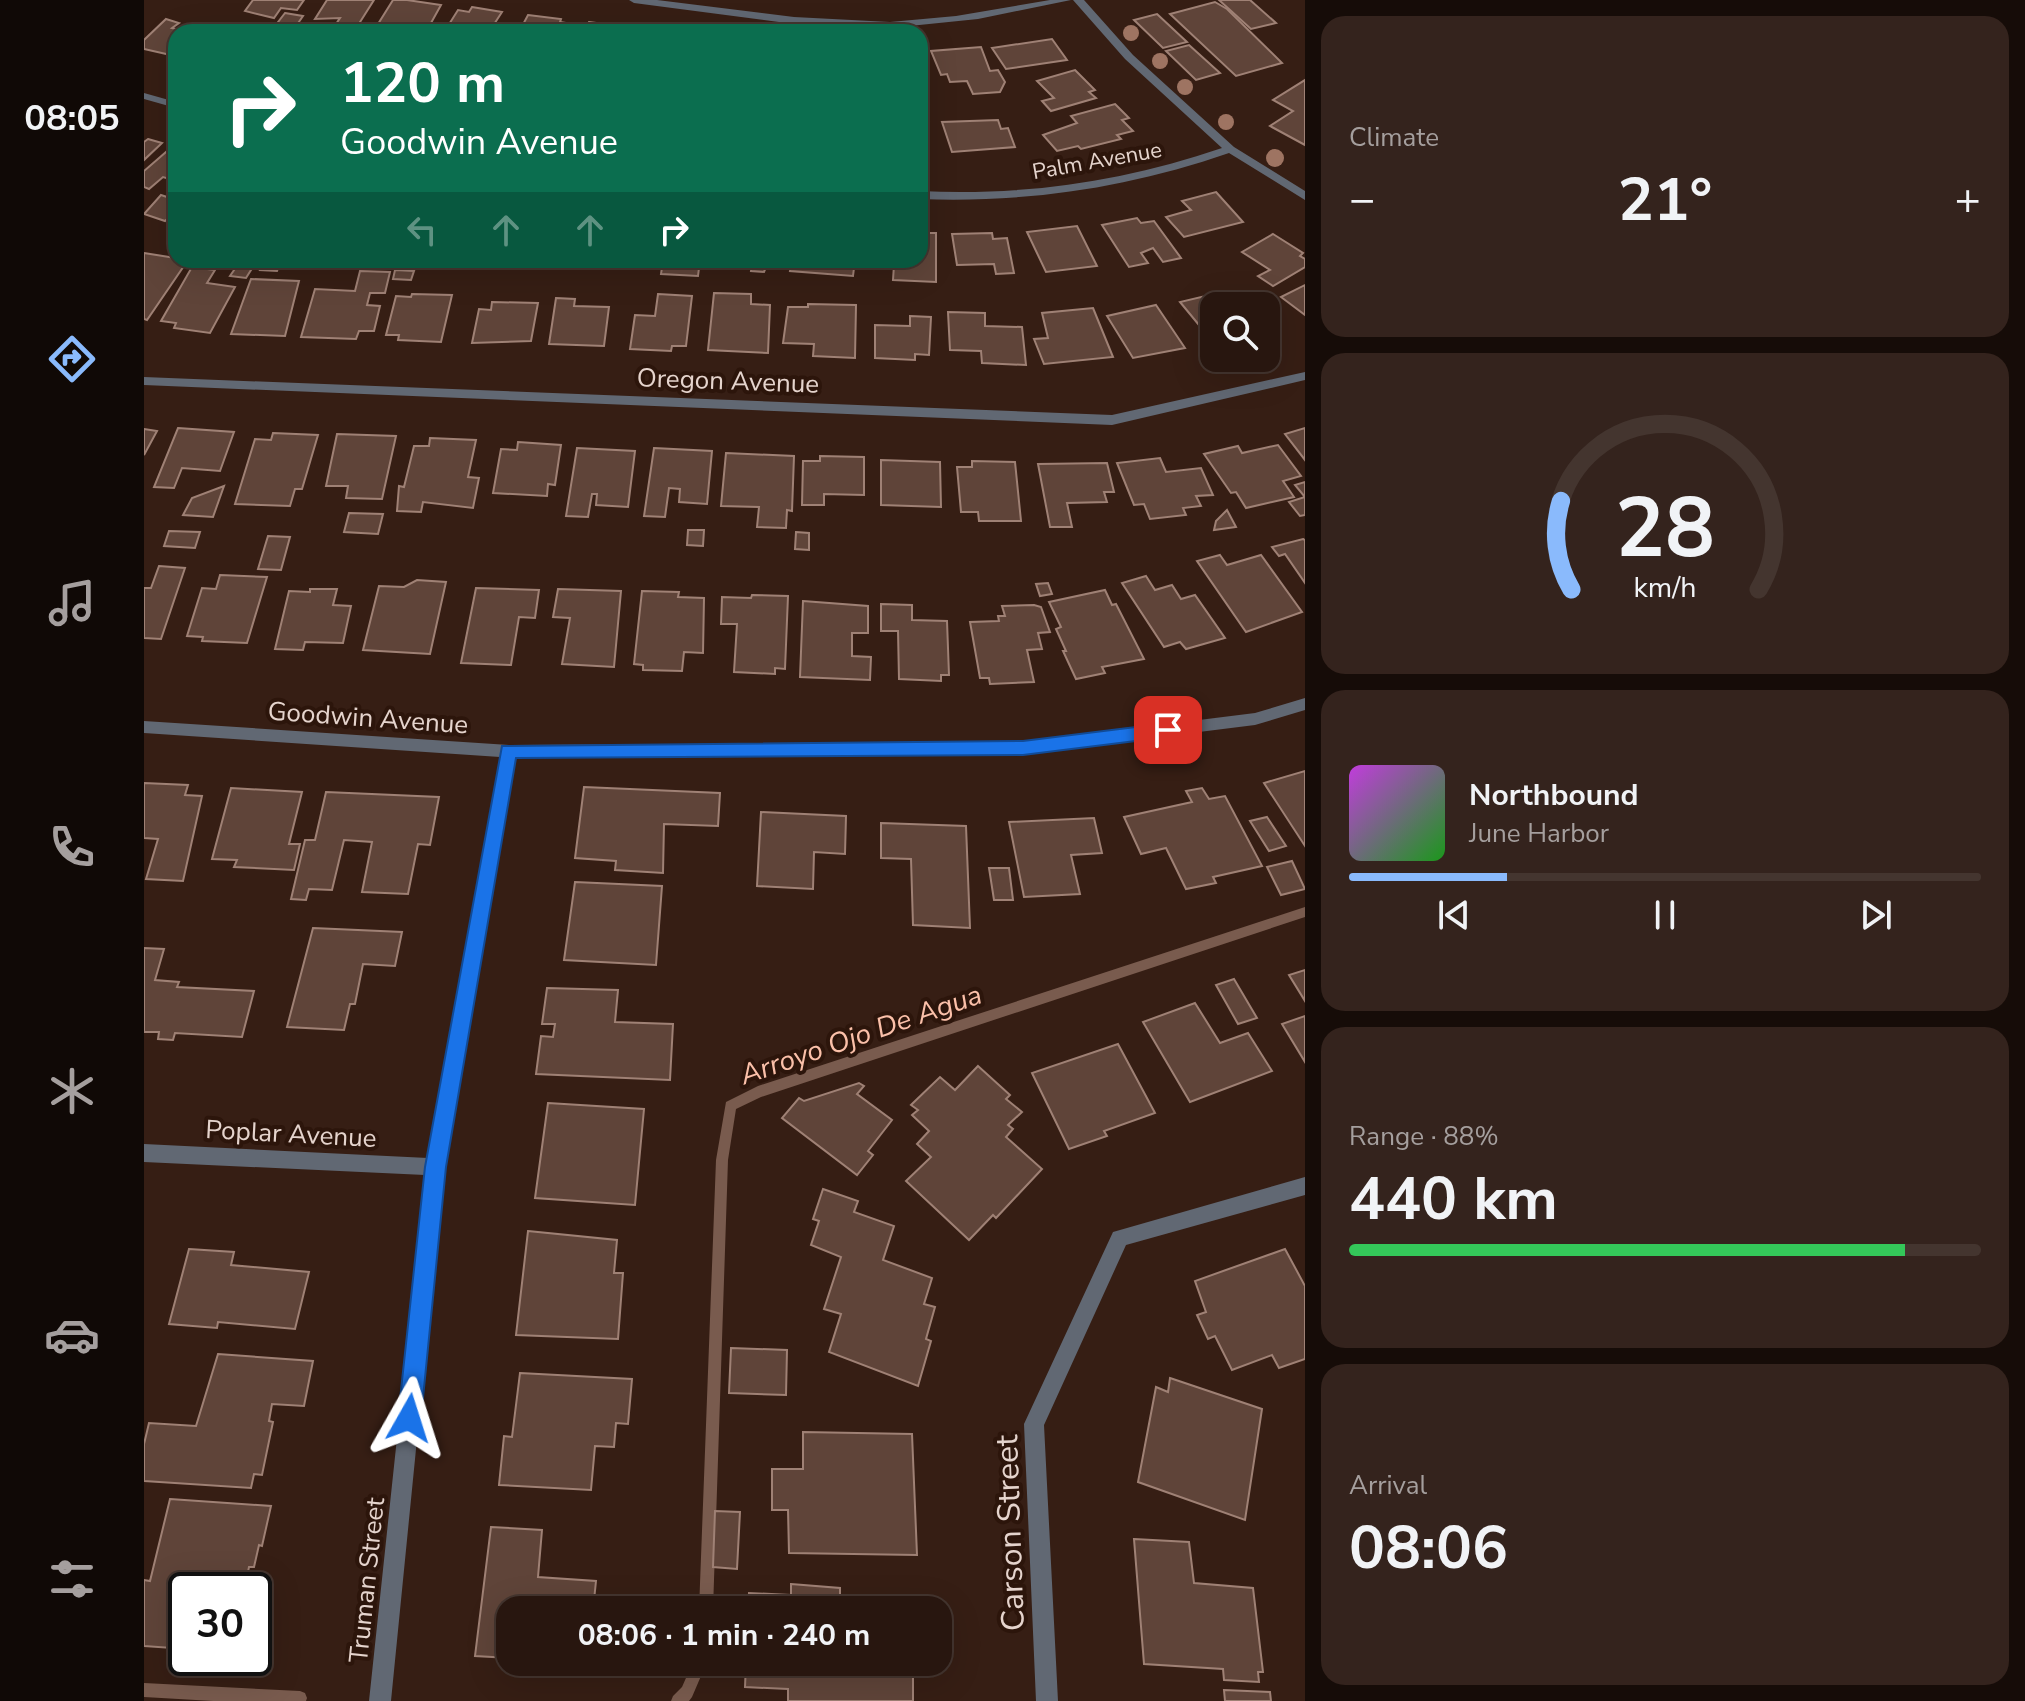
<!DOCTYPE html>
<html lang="en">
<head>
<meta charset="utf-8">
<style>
  :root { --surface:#28160f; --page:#34231d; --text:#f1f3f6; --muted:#a59f9e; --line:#44352f; --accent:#8abafc }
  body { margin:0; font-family:"Nunito Sans",sans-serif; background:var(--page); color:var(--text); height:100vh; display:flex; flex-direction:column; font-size:30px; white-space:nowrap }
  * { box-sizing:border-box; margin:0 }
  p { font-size:26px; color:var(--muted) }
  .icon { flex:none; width:44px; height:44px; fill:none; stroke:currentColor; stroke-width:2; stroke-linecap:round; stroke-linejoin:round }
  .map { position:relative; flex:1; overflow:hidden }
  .sheet { display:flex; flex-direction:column; gap:16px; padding:16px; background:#160c08; width:720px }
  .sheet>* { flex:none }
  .top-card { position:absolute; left:24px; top:24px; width:760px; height:244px; border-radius:24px; box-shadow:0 8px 32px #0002,0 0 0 2px var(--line); background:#0b6e4f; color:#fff; overflow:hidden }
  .tools { position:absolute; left:1056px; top:292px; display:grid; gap:16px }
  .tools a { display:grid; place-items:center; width:80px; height:80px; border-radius:16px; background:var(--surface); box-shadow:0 8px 32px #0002,0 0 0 2px var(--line); font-size:40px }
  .speed { position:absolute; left:24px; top:1572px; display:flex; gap:16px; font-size:40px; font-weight:700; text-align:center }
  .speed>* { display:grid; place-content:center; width:104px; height:104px; border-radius:50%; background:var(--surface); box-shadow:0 8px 32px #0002,0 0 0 2px var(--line); line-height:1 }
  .speed .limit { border:4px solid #111; border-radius:12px; background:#fff; color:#111 }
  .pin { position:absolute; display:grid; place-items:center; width:68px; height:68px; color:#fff; margin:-34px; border-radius:16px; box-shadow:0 4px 12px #0006 }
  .me { position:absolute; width:88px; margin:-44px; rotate:6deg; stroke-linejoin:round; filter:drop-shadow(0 0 6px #0008) }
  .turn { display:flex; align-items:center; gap:28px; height:168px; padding:0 40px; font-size:36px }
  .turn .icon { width:104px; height:104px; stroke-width:2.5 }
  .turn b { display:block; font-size:56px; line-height:68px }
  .lanes { display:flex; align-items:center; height:76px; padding:0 40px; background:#0003; justify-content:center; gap:40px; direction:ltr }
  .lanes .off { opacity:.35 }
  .big { font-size:60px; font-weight:700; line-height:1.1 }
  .sheet .widget { flex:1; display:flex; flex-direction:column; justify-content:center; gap:12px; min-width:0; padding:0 28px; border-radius:24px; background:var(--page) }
  .sheet .dial { align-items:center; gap:0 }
  .dial svg { height:208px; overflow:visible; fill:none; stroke:var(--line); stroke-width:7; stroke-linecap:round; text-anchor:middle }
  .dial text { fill:var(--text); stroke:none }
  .song { display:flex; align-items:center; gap:24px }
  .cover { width:96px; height:96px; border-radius:12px; background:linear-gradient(135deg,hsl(290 70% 55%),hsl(120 70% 35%)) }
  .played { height:8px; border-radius:4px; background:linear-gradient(90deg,var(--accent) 25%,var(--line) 25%) }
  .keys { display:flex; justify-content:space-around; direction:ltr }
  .heat { display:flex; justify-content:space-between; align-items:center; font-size:44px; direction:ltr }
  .charge { height:12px; border-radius:6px; background:linear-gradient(90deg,#34c759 88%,var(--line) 0) }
  .trip { position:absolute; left:352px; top:1596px; width:456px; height:80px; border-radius:24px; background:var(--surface); box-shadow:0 8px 32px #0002,0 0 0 2px var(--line); font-weight:700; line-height:80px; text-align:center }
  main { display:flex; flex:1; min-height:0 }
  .menu { display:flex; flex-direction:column; width:144px; justify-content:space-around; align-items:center; background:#100906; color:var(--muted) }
  .menu .icon { width:56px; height:56px }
  .menu .selected { color:var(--accent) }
  .menu b { font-size:36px; color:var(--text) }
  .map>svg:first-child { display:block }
</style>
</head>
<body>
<main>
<nav class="menu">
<b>08:05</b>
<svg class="icon selected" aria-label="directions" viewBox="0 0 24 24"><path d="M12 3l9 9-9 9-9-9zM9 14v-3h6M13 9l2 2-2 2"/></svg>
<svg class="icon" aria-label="music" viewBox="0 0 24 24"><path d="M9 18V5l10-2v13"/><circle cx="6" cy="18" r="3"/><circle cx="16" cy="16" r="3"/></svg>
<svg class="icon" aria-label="phone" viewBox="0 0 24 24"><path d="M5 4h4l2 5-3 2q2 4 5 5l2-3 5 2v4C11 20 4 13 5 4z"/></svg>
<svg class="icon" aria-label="climate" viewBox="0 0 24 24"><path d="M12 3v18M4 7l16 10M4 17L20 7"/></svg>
<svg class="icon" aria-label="car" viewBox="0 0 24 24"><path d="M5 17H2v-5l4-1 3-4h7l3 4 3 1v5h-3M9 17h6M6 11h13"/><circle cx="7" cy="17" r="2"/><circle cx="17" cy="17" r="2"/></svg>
<svg class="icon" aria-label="filters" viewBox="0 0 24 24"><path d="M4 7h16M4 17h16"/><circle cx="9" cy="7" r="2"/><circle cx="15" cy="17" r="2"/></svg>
</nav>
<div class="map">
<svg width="1161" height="1701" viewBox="0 0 1161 1701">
  <rect width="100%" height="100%" fill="#361e14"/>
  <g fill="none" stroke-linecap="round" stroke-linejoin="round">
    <g fill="#795b4e" fill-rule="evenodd">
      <polygon points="1161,907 1161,917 617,1097 592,1109 584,1160 569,1610 555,1610 572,1160 582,1102 614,1086"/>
      <polygon points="549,1662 563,1662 548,1697 545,1701 527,1701 529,1696 538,1687"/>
      <polygon points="0,1683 156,1691 161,1693 163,1698 162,1701 69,1701 0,1697"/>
    </g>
  </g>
  <g fill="#5f4439" stroke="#9f8175" stroke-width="2">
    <polygon points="109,0 160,0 153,10 137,8 130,18 101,11"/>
    <polygon points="183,0 230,0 211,30 190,27 196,18 171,19"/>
    <polygon points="249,0 263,0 297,5 282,32 229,32"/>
    <polygon points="1075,0 1106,0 1132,23 1107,29"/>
    <polygon points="1071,2 1083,9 1138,63 1092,76 1026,14"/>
    <polygon points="328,7 358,12 345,32 302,29 314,10 325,12"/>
    <polygon points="141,13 159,16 150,29 131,26"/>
    <polygon points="1013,14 1043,42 1019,48 990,20"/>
    <polygon points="384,15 417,19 416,22 428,24 424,32 375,32"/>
    <polygon points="22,19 35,23 28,28 43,32 32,32 31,56 0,49 0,40"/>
    <polygon points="445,22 490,28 488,32 440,32"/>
    <polygon points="908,39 923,60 862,69 848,48"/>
    <polygon points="1045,45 1076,73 1052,80 1022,51"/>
    <polygon points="837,47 846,71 854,70 861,82 856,92 829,94 823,81 806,82 803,74 797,75 787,51"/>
    <polygon points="931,70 951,90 945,92 952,98 907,111 898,101 910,98 893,81"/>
    <polygon points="1161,80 1161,145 1126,126 1149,111 1129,100"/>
    <polygon points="971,104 985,118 978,120 989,131 973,135 977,139 937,149 934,146 913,151 899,135 933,123 927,116"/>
    <polygon points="854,120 857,129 864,128 871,147 808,152 798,122"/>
    <polygon points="776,122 785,122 784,150 776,150"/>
    <polygon points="4,139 18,143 0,160 0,142"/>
    <polygon points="29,146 32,147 32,181 19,177 5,189 0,187 0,171"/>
    <polygon points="1072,192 1099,222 1040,237 1022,217 1047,210 1038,201"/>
    <polygon points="17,195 32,200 32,211 21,221 0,214"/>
    <polygon points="993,218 997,223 1010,221 1037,258 1019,262 1009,248 997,253 1004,263 985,267 958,225"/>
    <polygon points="933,226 953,266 902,272 883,232"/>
    <polygon points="776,233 792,233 792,282 749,280 750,265 723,264 724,260 776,260"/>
    <polygon points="848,233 849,239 863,238 870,273 852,274 850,264 813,265 808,234"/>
    <polygon points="1129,234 1159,253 1156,256 1161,259 1161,267 1129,286 1114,276 1126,270 1098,252"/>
    <polygon points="0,253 44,260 3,320 0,319"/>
    <polygon points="97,260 112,262 102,278 86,276"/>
    <polygon points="120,260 137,260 133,271 116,270"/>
    <polygon points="508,260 556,260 554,276 517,274 519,261"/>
    <polygon points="583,260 625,260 620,272 607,271 608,264 583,263"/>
    <polygon points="648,260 711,260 709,276 646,271"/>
    <polygon points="48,267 71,270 63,283 91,287 66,333 30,328 32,323 17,321"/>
    <polygon points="251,270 270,271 267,280 249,279"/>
    <polygon points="216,271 246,272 241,293 226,293 223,305 236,306 230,331 215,331 212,339 157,337 171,289 211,291"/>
    <polygon points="107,279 155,281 141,336 87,334"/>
    <polygon points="1161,285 1161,315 1137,297"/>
    <polygon points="1078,292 1087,303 1104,299 1110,306 1070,306 1069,342 1036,302"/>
    <polygon points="570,293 607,294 607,304 626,305 624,353 564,350"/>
    <polygon points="268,294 308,295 297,342 254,340 255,335 242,335 252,296 267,297"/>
    <polygon points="514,294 548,296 542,346 528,346 527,351 486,349 491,315 511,316"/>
    <polygon points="412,298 431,299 430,306 465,307 460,346 405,344"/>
    <polygon points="348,302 394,303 387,341 328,343 335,309 347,310"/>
    <polygon points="664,304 712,305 711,358 669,356 670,344 639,343 644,307 664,307"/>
    <polygon points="1012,305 1041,348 989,358 963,316"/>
    <polygon points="949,308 969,357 900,364 890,339 904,338 898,313"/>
    <polygon points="804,312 841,313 841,326 878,327 882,365 838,363 837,351 806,350"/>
    <polygon points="766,316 787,317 785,355 771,354 771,360 731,358 731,325 766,326"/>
    <polygon points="34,428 90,432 76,471 38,468 30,488 10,487"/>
    <polygon points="1161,428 1161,460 1141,434"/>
    <polygon points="0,429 13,431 0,455"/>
    <polygon points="129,433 174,435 158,489 151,489 146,506 91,504 111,439 127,440"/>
    <polygon points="193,434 252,436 238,499 202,498 204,486 182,486"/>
    <polygon points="286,438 332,440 324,477 335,478 329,508 279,502 277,512 253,511 255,486 260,487 270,446 285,446"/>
    <polygon points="374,442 417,445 411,485 404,484 403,496 349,493 357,449 373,450"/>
    <polygon points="1134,445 1157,476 1139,481 1150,497 1102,508 1092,492 1087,493 1060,454 1094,446 1098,453"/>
    <polygon points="433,448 491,451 484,507 452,505 453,494 448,494 444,517 422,516"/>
    <polygon points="510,448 568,451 563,504 535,502 536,489 525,488 521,517 500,516"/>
    <polygon points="582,453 650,456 648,511 643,510 642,528 613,527 615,507 577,506"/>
    <polygon points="676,456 720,457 720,495 680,494 680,505 658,505 659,461 676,461"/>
    <polygon points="1016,458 1022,472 1057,468 1069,495 1052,496 1057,506 1039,508 1042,515 1006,519 1000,504 990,505 973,463"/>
    <polygon points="737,460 796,462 797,507 737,505"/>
    <polygon points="828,461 871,462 877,521 835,521 834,512 817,512 813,467 828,467"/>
    <polygon points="963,463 970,492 960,492 963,502 923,503 928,527 906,527 894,464"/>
    <polygon points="1161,482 1161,515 1156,516 1145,502 1161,497 1151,485"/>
    <polygon points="80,486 69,517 39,515 48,498"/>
    <polygon points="1083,510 1092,527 1070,530 1072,521"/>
    <polygon points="205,513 239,514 234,534 200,532"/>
    <polygon points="544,530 560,530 559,546 543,545"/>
    <polygon points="25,531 56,532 51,548 20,546"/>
    <polygon points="652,532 665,533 665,550 651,549"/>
    <polygon points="124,536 146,537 137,570 114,569"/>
    <polygon points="1159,539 1161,540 1161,583 1141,554 1135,556 1128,547"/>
    <polygon points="1076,555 1083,565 1117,555 1158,612 1102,632 1053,561"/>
    <polygon points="15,566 41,568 17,639 0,638 0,588 7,588"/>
    <polygon points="76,575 123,577 103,643 58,641 59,637 43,636 58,588 72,589"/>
    <polygon points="1002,576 1011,590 1028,585 1037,599 1051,595 1081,638 1042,649 1036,642 1020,647 978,583"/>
    <polygon points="273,580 302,582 286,654 219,650 235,586 260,587"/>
    <polygon points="904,583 908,594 896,596 892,584"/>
    <polygon points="332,588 395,590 391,618 375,617 367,665 317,663"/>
    <polygon points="166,589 193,589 189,605 207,606 199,643 161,642 159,650 131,649 145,591 166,592"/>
    <polygon points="414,589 477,591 470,667 418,664 426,618 409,617"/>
    <polygon points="961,590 968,605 972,604 1000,659 958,667 961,673 932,679 919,651 922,651 912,629 917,627 905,602"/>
    <polygon points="498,591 535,592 534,597 560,598 559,653 540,652 538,671 499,670 499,665 490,664"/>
    <polygon points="608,595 644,596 641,669 631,668 631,674 590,672 593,624 577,624 578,597 607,598"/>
    <polygon points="659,601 724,606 724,633 708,633 708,656 727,657 726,680 656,677"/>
    <polygon points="737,604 768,605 768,620 803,621 805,675 797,675 797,681 755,679 754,631 737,631"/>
    <polygon points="890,605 897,607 906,632 894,633 898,649 883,650 890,682 846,684 845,678 836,678 826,622 855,621 854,616 861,616 858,606"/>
    <polygon points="1161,771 1161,846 1120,783"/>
    <polygon points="0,783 44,785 41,795 58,796 39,881 2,879 14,839 0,838"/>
    <polygon points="440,787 576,793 574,826 520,824 519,873 471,870 472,861 431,858"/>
    <polygon points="87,788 158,792 145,844 156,844 150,870 90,867 93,860 68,859"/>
    <polygon points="1058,788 1065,799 1081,796 1118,866 1069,877 1072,883 1042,889 1022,848 997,854 980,817 1048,802 1042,791"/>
    <polygon points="182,792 295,797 286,845 274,844 264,894 218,892 228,842 200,840 188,890 165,889 162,900 147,899 161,840 171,840"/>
    <polygon points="617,812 702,816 701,854 670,852 669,889 613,886"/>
    <polygon points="1123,817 1142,846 1125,851 1106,821"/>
    <polygon points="950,818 958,853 927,855 936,894 880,897 865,822"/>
    <polygon points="737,823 822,826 826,928 769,925 767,859 737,858"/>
    <polygon points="1148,861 1161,889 1137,895 1123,867"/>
    <polygon points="845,868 865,868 869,900 850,900"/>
    <polygon points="431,882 518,886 512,965 420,960"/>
    <polygon points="169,928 258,932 251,966 219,964 211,1004 206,1004 200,1030 143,1027"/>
    <polygon points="0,948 20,949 11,980 35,982 33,987 110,991 98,1037 31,1033 29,1040 14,1039 15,1032 0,1032"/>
    <polygon points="1161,970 1161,1001 1145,975"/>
    <polygon points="1090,979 1113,1018 1094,1024 1072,985"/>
    <polygon points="403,988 474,990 471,1022 529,1024 526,1080 392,1074 397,1036 409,1037 411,1024 398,1024"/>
    <polygon points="1051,1003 1076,1043 1104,1033 1128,1071 1046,1102 999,1022"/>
    <polygon points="1161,1016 1161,1062 1138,1024"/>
    <polygon points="974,1044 1011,1113 960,1131 963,1136 925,1149 888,1073"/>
    <polygon points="834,1066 866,1095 862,1099 878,1112 864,1125 869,1129 862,1137 898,1169 852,1218 849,1215 825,1240 762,1181 787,1157 773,1144 785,1131 768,1115 774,1110 767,1105 796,1077 811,1090"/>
    <polygon points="715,1083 720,1086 713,1094 748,1120 724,1151 729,1155 713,1175 638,1118 655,1098 660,1101"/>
    <polygon points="404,1103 500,1109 491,1205 391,1198"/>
    <polygon points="679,1189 714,1201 710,1212 750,1226 739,1260 788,1278 780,1304 791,1307 782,1339 787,1341 774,1386 685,1352 697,1314 680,1309 697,1257 667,1245 675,1221 669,1219"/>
    <polygon points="384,1231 473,1240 470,1273 479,1273 474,1339 372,1335"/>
    <polygon points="45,1249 90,1252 87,1265 165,1272 151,1329 74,1322 73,1328 25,1324"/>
    <polygon points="1141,1249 1161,1286 1161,1359 1135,1368 1128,1355 1088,1370 1071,1336 1064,1339 1053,1315 1062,1312 1051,1281"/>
    <polygon points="587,1348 643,1350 642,1395 585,1393"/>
    <polygon points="74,1354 169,1361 160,1406 128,1404 125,1421 129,1422 118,1475 110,1474 107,1488 0,1481 0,1444 5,1423 52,1426"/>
    <polygon points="376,1373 488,1379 484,1424 472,1423 470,1447 451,1446 447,1490 355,1485 360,1436 368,1437"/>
    <polygon points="1026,1378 1118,1409 1101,1520 994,1482 1012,1387 1024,1392"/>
    <polygon points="659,1432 768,1434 773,1555 645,1553 644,1510 628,1510 628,1469 659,1469"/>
    <polygon points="26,1499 127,1506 118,1546 115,1545 110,1567 105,1567 101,1586 128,1588 114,1654 110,1654 110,1590 42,1590 42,1649 0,1646 0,1580 6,1581"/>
    <polygon points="571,1511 596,1512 593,1569 569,1567"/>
    <polygon points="347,1527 398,1530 394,1577 452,1581 449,1610 366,1610 366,1658 331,1656"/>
    <polygon points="990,1539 1045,1542 1050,1583 1109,1588 1119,1672 1114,1672 1115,1682 1080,1680 1079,1669 1000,1664"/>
    <polygon points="647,1584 696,1588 696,1597 768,1601 768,1610 604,1610 605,1593 647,1595"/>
    <polygon points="602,1662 769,1662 769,1701 644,1701 644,1689 601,1687"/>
    <polygon points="1080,1690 1126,1692 1127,1701 1081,1701"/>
  </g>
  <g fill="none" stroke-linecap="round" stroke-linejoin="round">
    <g fill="#616873" fill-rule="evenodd">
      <polygon points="485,0 513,0 650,17 746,22 812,16 906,0 927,0 834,19 746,28 650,24 490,3"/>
      <path d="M929,0H940L989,55L1090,147L1161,191V200L1085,153C984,188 883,203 776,199V191C880,196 979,182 1078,148L981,59Z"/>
      <polygon points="0,93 32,102 32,108 0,99"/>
      <polygon points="1161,372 1161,380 968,425 0,385 0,377 968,415"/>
      <polygon points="1161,698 1161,710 1111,725 879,754 372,757 300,1167 247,1701 225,1701 281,1175 0,1162 0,1144 284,1158 356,757 0,733 0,721 365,745 879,742 1111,713"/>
      <polygon points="1161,1177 1161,1195 982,1245 900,1425 914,1701 892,1701 880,1424 969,1232"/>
    </g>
  </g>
  <g fill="#9e7462">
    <circle cx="987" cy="33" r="8"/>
    <circle cx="1016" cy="61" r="8"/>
    <circle cx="1041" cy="87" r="8"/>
    <circle cx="1082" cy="122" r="8"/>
    <circle cx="1131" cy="158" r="9"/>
  </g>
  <polygon fill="#1a73e8" stroke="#114b97" stroke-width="2" points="1024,723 1033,730 1024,737 879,755 372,758 302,1167 277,1418 273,1426 265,1429 257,1426 254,1418 281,1167 358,746 879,741"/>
  <g text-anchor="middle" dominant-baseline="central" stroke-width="8" stroke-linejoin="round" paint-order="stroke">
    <g font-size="22" fill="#e5d4cd" stroke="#2c150b">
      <text transform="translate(953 161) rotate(-10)">Palm Avenue</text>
    </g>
    <g font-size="26" fill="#e5d4cd" stroke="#2c150b">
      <text transform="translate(584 381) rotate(2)">Oregon Avenue</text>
      <text transform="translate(224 718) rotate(4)">Goodwin Avenue</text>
      <text transform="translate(147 1134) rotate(3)">Poplar Avenue</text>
      <text transform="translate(223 1580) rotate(-84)">Truman Street</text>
    </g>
    <g font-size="28" font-style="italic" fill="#fbc0a9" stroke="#2c150b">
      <text transform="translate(717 1035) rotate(-19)">Arroyo Ojo De Agua</text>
    </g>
    <g font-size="32" fill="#e5d4cd" stroke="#2c150b">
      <text transform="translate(866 1533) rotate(-92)">Carson Street</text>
    </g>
  </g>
</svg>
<div class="tools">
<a><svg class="icon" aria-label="search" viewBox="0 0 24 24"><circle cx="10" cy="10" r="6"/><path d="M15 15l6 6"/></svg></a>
</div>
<div class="speed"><div class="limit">30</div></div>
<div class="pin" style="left:1024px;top:730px;background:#d93025"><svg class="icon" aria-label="arrive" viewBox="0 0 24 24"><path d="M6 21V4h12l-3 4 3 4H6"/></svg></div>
<svg class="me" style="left:265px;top:1418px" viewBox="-20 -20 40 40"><path d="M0-17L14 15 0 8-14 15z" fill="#1a73e8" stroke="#fff" stroke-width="4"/></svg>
<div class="trip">08:06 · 1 min · 240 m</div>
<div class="top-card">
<div class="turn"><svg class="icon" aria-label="right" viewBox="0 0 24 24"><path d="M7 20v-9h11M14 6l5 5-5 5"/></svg><div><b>120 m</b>Goodwin Avenue</div></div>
<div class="lanes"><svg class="icon off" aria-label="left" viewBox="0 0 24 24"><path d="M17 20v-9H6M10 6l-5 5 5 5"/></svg><svg class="icon off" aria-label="ahead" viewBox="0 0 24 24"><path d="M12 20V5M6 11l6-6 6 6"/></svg><svg class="icon off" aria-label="ahead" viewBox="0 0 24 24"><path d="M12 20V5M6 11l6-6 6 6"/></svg><svg class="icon" aria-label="right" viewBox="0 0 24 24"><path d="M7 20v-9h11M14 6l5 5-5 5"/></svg></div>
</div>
</div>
<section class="sheet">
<div class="widget"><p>Climate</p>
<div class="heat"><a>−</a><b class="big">21°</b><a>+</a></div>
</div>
<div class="widget dial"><svg viewBox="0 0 100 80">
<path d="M14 69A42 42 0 1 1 86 69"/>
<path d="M14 69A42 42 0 0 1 10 35" stroke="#8abafc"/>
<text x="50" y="56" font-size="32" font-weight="700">28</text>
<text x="50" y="72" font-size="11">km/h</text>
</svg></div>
<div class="widget">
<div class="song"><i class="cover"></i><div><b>Northbound</b><p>June Harbor</p></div></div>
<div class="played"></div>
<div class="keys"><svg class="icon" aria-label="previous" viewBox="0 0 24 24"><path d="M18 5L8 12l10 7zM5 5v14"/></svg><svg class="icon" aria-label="pause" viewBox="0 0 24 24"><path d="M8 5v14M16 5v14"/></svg><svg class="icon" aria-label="next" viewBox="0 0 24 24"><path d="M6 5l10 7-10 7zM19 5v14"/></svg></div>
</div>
<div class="widget"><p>Range · 88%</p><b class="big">440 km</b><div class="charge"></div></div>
<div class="widget"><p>Arrival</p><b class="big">08:06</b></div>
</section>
</main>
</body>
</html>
